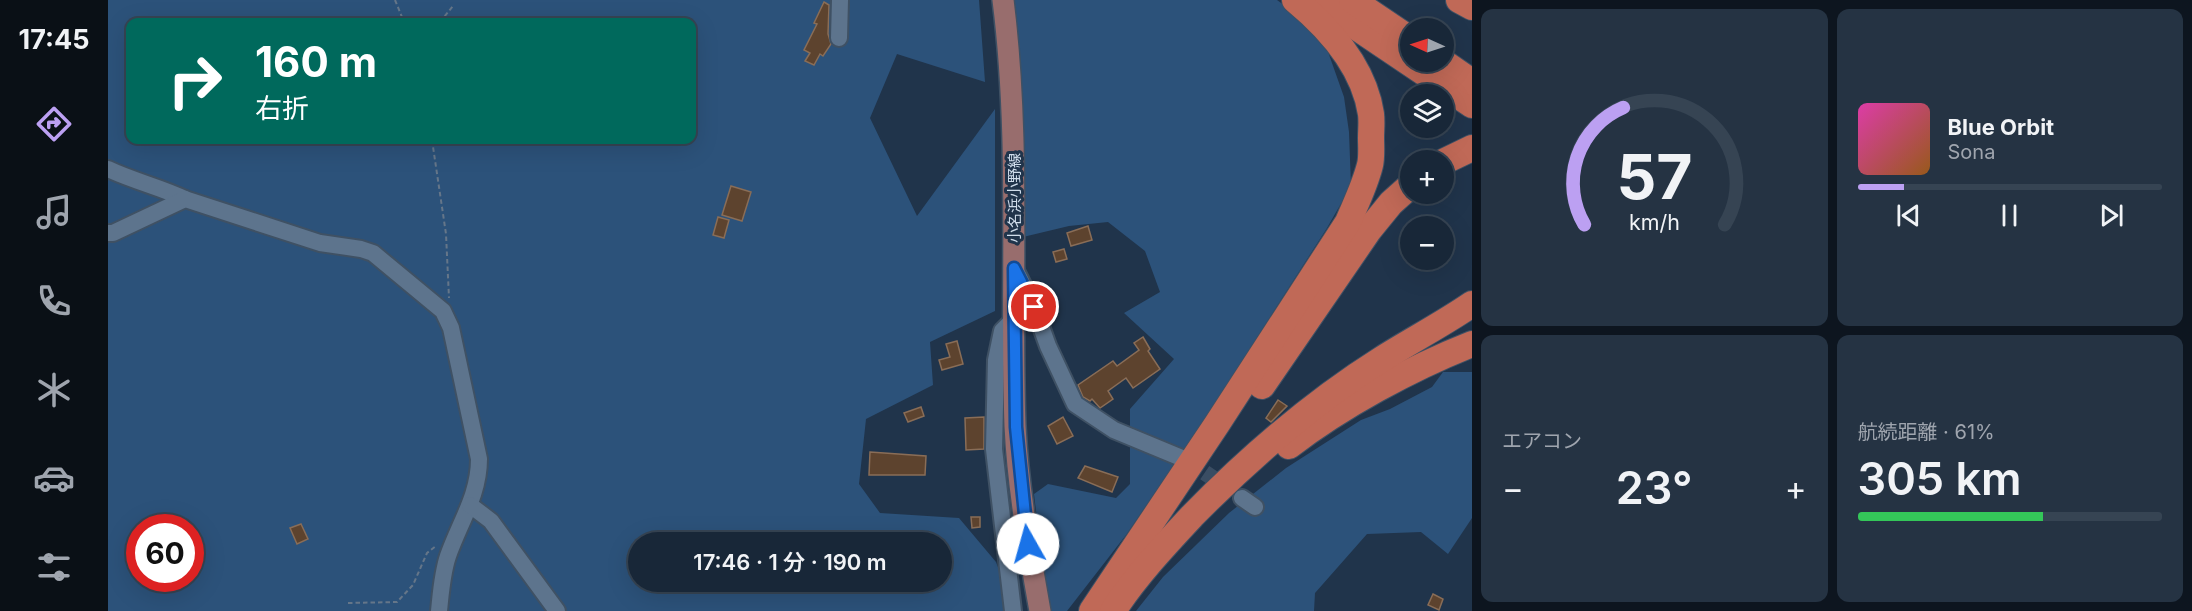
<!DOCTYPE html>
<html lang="ja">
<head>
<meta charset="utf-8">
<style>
  :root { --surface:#182738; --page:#253343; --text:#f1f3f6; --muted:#9fa5ae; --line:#364453; --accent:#bca0f2 }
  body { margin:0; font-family:Inter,"Noto Sans JP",sans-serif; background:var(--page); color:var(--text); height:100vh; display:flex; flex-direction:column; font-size:22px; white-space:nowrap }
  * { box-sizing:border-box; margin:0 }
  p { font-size:20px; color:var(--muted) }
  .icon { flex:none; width:33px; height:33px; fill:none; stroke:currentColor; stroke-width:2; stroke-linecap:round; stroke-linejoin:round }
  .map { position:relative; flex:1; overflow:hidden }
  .side { display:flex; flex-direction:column; gap:9px; padding:9px; background:#0d151f; width:720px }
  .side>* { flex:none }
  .banner { position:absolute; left:18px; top:18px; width:570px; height:126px; border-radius:12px; box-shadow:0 6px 24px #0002,0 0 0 2px var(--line); background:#00695c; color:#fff; overflow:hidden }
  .needle { width:39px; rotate:273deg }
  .tools { position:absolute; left:1292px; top:18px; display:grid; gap:12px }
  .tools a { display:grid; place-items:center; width:54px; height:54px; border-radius:50%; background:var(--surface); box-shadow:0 6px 24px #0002,0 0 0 2px var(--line); font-size:30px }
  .speed { position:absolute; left:18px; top:514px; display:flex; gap:12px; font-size:30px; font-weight:700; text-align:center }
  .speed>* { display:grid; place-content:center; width:78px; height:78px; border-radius:50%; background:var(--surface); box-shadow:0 6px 24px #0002,0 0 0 2px var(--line); line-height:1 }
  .speed .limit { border:9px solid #d22; background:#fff; color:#111 }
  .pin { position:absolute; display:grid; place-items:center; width:51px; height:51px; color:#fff; margin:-26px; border:3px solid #fff; border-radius:50%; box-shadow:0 2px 6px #0007 }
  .me { position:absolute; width:66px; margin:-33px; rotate:353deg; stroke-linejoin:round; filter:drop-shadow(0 0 4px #0008) }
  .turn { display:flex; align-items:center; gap:21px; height:126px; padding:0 30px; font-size:27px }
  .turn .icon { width:78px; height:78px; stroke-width:2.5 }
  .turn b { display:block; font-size:42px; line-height:51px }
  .big { font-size:45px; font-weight:600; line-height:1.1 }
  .side .card { flex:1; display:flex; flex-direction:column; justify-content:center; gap:9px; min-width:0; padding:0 21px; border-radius:12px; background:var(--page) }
  .side .dial { align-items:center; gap:0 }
  .dial svg { height:156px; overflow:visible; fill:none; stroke:var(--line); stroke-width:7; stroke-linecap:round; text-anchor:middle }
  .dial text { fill:var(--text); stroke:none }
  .song { display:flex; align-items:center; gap:18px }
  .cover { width:72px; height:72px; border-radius:9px; background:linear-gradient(135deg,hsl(320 70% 55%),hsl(30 70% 35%)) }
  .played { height:6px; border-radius:3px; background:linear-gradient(90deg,var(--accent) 15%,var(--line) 15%) }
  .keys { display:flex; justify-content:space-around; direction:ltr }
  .heat { display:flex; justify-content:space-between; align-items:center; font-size:33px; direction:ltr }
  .charge { height:9px; border-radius:4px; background:linear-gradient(90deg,#34c759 61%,var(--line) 0) }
  .side .tiles { flex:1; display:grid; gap:9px; grid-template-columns:repeat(2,1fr) }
  .trip { position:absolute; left:520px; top:532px; width:324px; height:60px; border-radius:30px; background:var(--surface); box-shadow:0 6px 24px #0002,0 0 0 2px var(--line); font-weight:600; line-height:60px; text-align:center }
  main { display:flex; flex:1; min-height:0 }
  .dock { display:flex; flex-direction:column; width:108px; justify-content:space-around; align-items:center; background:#0a1016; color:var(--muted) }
  .dock .icon { width:42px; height:42px }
  .dock .active { color:var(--accent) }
  .dock b { font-size:27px; color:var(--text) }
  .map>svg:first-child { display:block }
</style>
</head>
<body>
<main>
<nav class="dock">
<b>17:45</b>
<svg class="icon active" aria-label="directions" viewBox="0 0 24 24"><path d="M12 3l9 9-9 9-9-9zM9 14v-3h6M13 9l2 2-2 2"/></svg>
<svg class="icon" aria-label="music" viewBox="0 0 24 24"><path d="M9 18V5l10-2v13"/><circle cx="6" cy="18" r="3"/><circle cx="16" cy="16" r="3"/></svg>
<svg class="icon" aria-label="phone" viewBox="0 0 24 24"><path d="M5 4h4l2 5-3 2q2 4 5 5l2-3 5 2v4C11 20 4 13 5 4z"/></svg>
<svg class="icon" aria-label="climate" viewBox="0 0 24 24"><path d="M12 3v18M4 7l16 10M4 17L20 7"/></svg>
<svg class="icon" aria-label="car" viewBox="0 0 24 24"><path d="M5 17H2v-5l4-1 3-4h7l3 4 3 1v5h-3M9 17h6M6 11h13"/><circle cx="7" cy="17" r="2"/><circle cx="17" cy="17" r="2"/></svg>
<svg class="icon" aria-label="filters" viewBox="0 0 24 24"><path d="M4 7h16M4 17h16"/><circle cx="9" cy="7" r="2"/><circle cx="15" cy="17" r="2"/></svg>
</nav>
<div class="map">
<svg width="1364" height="611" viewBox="0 0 1364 611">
  <rect width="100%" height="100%" fill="#20344b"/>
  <g fill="#2c527a" fill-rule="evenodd">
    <path d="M0,0H871L877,82L789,54L762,118L809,216L887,109V311L822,342L825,385L758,419L751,484L772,513L851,518L888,562L907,611H0ZM22,22H584V140H22ZM32,528H82V579H32ZM531,543H834V582H531Z"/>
    <polygon points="906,0 1169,0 1213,32 1236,97 1241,132 1243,186 1219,228 1091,428 1018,535 959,611 940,611 926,494 940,484 1008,498 1022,484 1022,409 1066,359 1016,313 1052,292 1037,251 1000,222 961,226 915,237"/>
    <polygon points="1335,372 1364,372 1364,518 1340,554 1313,532 1259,534 1207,593 1206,611 1028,611 1055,577 1121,513 1178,468 1253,420 1282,409 1324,387"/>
  </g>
  <g fill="#5d432e" stroke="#896d57" stroke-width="1.5">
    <polygon points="716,2 721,5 720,34 723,44 715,56 712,54 706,65 697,61 702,53 696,50 709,24 706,23"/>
    <polygon points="623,186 643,192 634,221 614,215"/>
    <polygon points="610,217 621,220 616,238 605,235"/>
    <polygon points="980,226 984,240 963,246 959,233"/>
    <polygon points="956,249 959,259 948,262 945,252"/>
    <polygon points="1035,337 1042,349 1040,351 1052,369 1025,388 1018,378 1000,391 1005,399 992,408 984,399 982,401 975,397 970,385 1005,361 1009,366 1031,350 1026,343"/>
    <polygon points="849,341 855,364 834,370 831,360 842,357 838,344"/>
    <polygon points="1170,400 1179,406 1163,422 1158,418"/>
    <polygon points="813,407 816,416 800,422 796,413"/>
    <polygon points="876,417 876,449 858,450 857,418"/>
    <polygon points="955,417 965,436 949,444 940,426"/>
    <polygon points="762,452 818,456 817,475 761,475"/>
    <polygon points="977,466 1010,477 1004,492 970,478"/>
    <polygon points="863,517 872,517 872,527 864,528"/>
    <polygon points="193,524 200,539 189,544 182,528"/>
    <polygon points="1325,594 1335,599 1331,610 1320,605"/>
  </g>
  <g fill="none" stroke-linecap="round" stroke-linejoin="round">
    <polyline stroke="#3a4d63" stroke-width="16" stroke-dasharray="16 8" stroke-linecap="butt" points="1077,459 1122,490"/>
    <defs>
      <g id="minor">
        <polyline points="731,38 732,0"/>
        <path d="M0,169C25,181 52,187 77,199"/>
        <path d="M0,233H5L77,199L212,243L253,249L265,253L335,311L343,328L371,459C371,495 352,522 340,556C334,574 333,592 331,611"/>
        <polyline points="907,269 926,307 940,346 967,404 1006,430 1076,459"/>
        <polyline points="1134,498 1147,507"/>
        <polyline points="362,505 383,521 449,611"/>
        <polyline points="905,611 886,449 888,360 894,331 907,318"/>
      </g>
      <path id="major" d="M895,0C913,142 902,284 907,426C910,488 921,550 932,611"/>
      <g id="highway">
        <polyline points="1208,0 1364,105"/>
        <polyline points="1244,0 1302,39"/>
        <polyline points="1351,0 1364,7"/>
        <polyline points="1335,62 1364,82"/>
        <polyline points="1335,162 1364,148"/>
        <polyline points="1154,386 1261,230 1283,203 1302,186"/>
        <path d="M1181,446C1233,406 1303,368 1364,344"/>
        <path d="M984,611L1109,424L1240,222C1248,203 1257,185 1262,165C1264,157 1263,146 1263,138C1263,130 1264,122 1263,114C1256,67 1222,29 1187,0"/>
        <path d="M1005,611C1027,577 1056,546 1084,516C1142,457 1204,403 1274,359C1304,340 1335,324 1364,304"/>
      </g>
    </defs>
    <use href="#minor" stroke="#3f5164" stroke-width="20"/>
    <use href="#major" stroke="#3f5164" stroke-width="24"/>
    <use href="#highway" stroke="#3f5164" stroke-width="28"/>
    <g stroke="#657689" stroke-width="2" stroke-dasharray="4.5 3" stroke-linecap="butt">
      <polyline points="287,0 296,22"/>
      <polyline points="332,22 345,6"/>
      <polyline points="324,140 338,234 341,298"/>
      <polyline points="240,603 289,602 305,585 319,553 328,546"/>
    </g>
    <use href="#minor" stroke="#5d748d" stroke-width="16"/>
    <use href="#major" stroke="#986d6d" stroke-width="21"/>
    <use href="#highway" stroke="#c06957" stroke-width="26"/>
  </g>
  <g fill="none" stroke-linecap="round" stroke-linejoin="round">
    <defs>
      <polyline id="route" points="920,544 908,427 906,268 926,307"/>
    </defs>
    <use href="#route" stroke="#114b97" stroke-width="15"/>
    <use href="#route" stroke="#1a73e8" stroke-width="10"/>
  </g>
  <g text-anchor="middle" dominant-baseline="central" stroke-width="6" stroke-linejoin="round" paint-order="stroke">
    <g font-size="15" fill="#d0ddeb" stroke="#20344b">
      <text transform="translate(906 198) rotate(-90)">小名浜小野線</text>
    </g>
  </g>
</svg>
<div class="tools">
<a><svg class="needle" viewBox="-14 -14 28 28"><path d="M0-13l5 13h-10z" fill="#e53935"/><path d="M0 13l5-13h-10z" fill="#9fa5ae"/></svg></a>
<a><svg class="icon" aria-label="layers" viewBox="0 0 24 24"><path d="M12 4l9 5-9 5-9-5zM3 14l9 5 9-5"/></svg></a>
<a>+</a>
<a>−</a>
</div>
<div class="speed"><div class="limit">60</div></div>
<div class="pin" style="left:926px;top:307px;background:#d93025"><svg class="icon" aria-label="arrive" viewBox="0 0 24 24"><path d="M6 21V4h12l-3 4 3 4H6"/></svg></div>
<svg class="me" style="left:920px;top:544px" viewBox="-20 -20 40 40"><circle r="19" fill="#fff"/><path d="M0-13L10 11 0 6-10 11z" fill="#1a73e8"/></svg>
<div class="trip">17:46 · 1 分 · 190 m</div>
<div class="banner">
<div class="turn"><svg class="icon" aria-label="right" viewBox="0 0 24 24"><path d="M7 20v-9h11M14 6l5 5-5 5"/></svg><div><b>160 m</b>右折</div></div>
</div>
</div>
<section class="side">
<div class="tiles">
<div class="card dial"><svg viewBox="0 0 100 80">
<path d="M14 69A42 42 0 1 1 86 69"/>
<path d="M14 69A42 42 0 0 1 34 9" stroke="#bca0f2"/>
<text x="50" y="56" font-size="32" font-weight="700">57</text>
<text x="50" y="72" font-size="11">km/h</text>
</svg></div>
<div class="card">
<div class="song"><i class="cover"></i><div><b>Blue Orbit</b><p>Sona</p></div></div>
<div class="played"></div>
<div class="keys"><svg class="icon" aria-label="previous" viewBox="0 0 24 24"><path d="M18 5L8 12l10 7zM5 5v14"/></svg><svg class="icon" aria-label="pause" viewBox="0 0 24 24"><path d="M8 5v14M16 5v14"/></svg><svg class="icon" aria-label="next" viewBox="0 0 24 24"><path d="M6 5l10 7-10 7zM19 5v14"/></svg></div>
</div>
<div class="card"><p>エアコン</p>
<div class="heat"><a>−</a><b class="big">23°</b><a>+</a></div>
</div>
<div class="card"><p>航続距離 · 61%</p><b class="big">305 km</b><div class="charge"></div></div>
</div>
</section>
</main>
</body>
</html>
